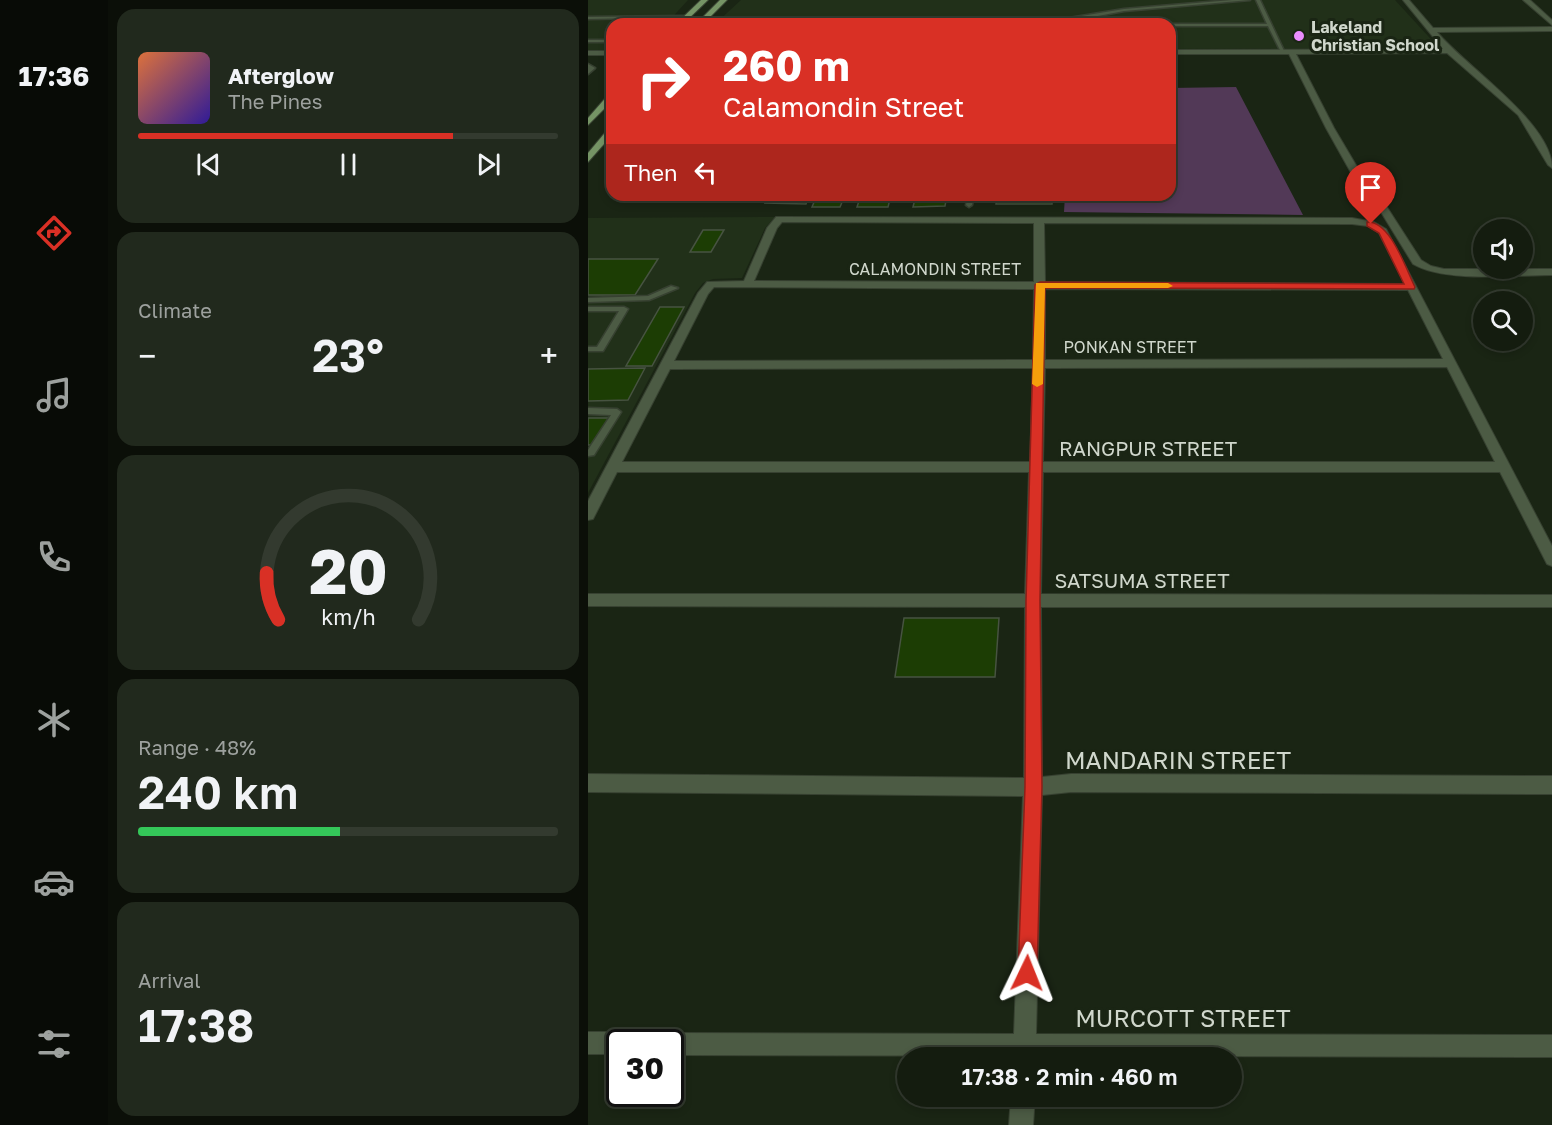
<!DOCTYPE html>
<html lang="en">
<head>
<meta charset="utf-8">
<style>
  :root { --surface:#141c0f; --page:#21291d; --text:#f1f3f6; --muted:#9da19e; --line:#333a2f; --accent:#d93025 }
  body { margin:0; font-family:"Golos Text",sans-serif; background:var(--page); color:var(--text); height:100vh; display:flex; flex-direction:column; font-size:22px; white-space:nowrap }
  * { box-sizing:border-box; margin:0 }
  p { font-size:20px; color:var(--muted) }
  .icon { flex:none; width:33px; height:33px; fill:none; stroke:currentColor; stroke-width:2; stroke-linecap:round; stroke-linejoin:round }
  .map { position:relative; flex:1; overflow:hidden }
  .drawer { display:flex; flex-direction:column; gap:9px; padding:9px; background:#0b0f08; width:480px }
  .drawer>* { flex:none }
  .top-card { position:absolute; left:18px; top:18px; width:570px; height:183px; border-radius:18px; box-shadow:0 3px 9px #0003,0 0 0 2px var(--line); background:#d93025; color:#fff; overflow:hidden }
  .buttons { position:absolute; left:885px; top:219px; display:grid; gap:12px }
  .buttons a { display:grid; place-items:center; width:60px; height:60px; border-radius:50%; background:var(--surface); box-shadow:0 3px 9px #0003,0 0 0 2px var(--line); font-size:30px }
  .speed { position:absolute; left:18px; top:1029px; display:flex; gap:12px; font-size:30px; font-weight:700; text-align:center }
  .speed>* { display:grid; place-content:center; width:78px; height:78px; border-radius:50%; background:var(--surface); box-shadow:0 3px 9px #0003,0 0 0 2px var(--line); line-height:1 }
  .speed .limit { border:3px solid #111; border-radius:9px; background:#fff; color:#111 }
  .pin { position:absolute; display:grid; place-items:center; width:51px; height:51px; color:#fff; margin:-62px -26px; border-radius:50% 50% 50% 0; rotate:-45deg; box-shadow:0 0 6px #0007 }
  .pin .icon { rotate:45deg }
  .me { position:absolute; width:66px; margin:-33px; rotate:2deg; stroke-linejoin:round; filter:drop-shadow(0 0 4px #0008) }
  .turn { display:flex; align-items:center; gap:21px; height:126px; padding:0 18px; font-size:27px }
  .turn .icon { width:78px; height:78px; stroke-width:2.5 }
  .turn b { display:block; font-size:42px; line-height:51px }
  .then { display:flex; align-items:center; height:57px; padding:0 18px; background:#0003; gap:12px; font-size:22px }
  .big { font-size:45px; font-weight:600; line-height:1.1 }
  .drawer .widget { flex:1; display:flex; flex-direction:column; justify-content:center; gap:9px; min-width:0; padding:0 21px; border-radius:18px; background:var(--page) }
  .drawer .dial { align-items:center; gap:0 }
  .dial svg { height:156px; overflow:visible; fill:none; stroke:var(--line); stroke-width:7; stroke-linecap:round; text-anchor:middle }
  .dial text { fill:var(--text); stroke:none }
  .song { display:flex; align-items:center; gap:18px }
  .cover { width:72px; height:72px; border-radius:9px; background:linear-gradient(135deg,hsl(20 70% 55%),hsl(250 70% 35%)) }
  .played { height:6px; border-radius:3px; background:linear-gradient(90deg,var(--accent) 75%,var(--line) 75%) }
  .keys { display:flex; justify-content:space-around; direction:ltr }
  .heat { display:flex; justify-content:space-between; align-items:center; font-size:33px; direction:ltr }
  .charge { height:9px; border-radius:4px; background:linear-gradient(90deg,#34c759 48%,var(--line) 0) }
  .trip { position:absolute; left:309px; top:1047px; width:345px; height:60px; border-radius:30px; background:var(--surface); box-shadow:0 3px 9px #0003,0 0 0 2px var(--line); font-weight:600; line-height:60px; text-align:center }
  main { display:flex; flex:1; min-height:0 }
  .tab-bar { display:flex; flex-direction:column; width:108px; justify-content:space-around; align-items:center; background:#080b06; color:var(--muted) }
  .tab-bar .icon { width:42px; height:42px }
  .tab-bar .on { color:var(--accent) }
  .tab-bar b { font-size:27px; color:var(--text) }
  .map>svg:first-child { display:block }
</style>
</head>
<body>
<main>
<nav class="tab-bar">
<b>17:36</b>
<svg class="icon on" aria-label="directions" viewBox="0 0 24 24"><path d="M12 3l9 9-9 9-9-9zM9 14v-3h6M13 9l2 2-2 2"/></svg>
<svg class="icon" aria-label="music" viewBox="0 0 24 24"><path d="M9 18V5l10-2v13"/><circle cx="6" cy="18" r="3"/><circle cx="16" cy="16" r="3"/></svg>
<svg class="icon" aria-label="phone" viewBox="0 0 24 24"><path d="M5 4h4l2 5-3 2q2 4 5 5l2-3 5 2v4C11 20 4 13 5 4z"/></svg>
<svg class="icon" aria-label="climate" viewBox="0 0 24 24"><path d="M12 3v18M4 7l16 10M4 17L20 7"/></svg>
<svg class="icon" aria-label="car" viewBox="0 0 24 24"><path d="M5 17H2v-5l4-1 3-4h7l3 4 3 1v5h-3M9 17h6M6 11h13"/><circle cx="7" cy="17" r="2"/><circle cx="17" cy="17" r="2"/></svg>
<svg class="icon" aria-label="filters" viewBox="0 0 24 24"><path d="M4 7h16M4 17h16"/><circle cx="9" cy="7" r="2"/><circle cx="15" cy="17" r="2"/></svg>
</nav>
<section class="drawer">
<div class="widget">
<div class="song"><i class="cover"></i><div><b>Afterglow</b><p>The Pines</p></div></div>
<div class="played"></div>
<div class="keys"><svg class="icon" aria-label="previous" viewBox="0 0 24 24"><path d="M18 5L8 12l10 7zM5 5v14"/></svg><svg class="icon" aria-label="pause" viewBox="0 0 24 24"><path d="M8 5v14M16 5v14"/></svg><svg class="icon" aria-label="next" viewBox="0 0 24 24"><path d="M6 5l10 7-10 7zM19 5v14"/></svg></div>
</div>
<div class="widget"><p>Climate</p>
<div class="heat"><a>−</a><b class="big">23°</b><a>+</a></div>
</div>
<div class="widget dial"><svg viewBox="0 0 100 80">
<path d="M14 69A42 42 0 1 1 86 69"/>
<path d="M14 69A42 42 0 0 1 8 45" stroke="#d93025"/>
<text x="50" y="56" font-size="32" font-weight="700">20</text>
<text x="50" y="72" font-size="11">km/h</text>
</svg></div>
<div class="widget"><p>Range · 48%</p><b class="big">240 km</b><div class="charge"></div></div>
<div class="widget"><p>Arrival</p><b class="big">17:38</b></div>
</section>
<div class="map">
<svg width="964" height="1125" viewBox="0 0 964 1125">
  <rect width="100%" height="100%" fill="#1a2514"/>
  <g fill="#213019">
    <polygon points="0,0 100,0 78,24 24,24 24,51 0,51"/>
    <polygon points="153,0 807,0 851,48 582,49 582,24 127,24"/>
    <polygon points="187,217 177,228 154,278 125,279 115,283 107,293 0,493 0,218"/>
  </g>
  <polygon fill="#523957" points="648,87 715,215 476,212 477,195 582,195 582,88"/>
  <g fill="#1c3d04" stroke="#475341" stroke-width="1.5">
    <polygon points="71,195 131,195 128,201 67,200"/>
    <polygon points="181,195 221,195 218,204 177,203"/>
    <polygon points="229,195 257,195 252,207 224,207"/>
    <polygon points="273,195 303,195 300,207 269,207"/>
    <polygon points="328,195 359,195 357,206 325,207"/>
    <polygon points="409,195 464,195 464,204 408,204"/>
    <polygon points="115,230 136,230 123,252 102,252"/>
    <polygon points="0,259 70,259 47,295 0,295"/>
    <polygon points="72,307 96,307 64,366 38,366"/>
    <polygon points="57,368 40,400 0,401 0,369"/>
    <polygon points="0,418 24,418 9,445 0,445"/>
    <polygon points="316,618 411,618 407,677 307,677"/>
  </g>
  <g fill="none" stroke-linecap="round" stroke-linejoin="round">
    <defs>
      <g id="lane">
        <polygon points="644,0 662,0 536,11 468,24 481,18 536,9"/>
        <polygon points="668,0 672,0 697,53 693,52 680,26 582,26 582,24 580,24 679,24"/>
        <polygon points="98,16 100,18 59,18 54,23 52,22 54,18 0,19 0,17"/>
        <rect x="0" y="40" width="24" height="2"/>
        <polygon points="0,64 7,68 0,74"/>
        <polygon points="149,195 155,195 151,199 148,197"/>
        <polygon points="380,195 386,195 384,205 381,207 378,205"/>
        <polygon points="83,286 90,288 61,300 0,302 0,298 60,296"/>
        <polygon points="0,307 36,307 40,309 15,351 0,351 0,347 9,347 31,311 0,311"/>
        <polygon points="0,408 29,409 33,412 6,455 0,456 0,450 23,415 0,414"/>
      </g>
      <g id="street">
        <path d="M815,0H821L845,28L964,27V31L849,32C877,66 964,123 964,168L960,165L930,115L859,53L708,54L746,128L775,177L795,201L833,260L843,266L856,269H964V275C926,275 857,283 825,264L788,204L766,178L738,128L701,54H582V50L855,49Z"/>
        <polygon points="935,0 942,0 964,20 964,25"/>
        <rect x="0" y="51" width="24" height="4"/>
        <path d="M188,217L764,218L786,222L798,229L964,546V566L959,564L912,472H455L453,594L964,595V607H453L454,777L483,774L964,776V794L483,792L454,795L448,1034L964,1035V1057L82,1055V1042H71L74,1036L82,1033L426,1034L435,796L0,792V774L436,778L437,607L0,606V594H437L441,472H29L5,519L0,520V501L110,293L119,282L156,281L179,228ZM194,222L446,223V282L166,281L189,228ZM456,223L764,224L780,226L791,233L817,284L457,282ZM126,287L446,289L445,360L86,361L120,294ZM457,289L820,290L855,359L457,360ZM859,367L907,462H455L457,368ZM445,368L442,462H34L82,369Z"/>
        <polygon points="0,1032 32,1032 40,1035 43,1042 32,1042 32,1054 0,1054"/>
        <polygon points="423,1096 447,1096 445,1125 421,1125"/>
      </g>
      <g id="primary">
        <polygon points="113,0 120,0 95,24 88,24"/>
        <polygon points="132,0 139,0 115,24 108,24"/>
        <polygon points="21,94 24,94 24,101 0,125 0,118"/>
        <polygon points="21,128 24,128 24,135 0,162 0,153"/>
      </g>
    </defs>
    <use href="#lane" stroke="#374131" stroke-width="3"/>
    <use href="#street" stroke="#374131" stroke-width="2"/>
    <use href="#primary" stroke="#374131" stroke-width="2"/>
    <use href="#lane" fill="#4c5b44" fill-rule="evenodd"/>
    <use href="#street" fill="#4c5b44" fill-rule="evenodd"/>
    <use href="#primary" fill="#759465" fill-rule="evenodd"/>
  </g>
  <path fill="#d93025" stroke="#8d1f18" stroke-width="1.5" d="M779,222C802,220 818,269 827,287L826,289L457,288L452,601L454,787L449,973L446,980L439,983L432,980L430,973L437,787L438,601L447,285L452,282L816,284L791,233L779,226Z"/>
  <polygon fill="#f59e0b" points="448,283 580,283 585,286 580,288 457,288 455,384 449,387 444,384"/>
  <circle fill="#ea8dfd" stroke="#1a2514" stroke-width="2" cx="711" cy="36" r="6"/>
  <g text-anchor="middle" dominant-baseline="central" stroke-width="6" stroke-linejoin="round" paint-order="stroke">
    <g font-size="16" font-weight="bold" fill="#d0d7cc" stroke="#1a2514" text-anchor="start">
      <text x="723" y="27">Lakeland<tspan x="723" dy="18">Christian School</tspan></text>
    </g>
    <g font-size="16" fill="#d0d7cc" stroke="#1a2514">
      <text x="347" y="269">CALAMONDIN STREET</text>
      <text x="542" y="347">PONKAN STREET</text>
    </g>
    <g font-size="20" fill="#d0d7cc" stroke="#1a2514">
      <text x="560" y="448">RANGPUR STREET</text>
      <text x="554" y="580">SATSUMA STREET</text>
    </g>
    <g font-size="24" fill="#d0d7cc" stroke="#1a2514">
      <text x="590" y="759">MANDARIN STREET</text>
      <text x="595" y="1017">MURCOTT STREET</text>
    </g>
  </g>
</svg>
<div class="buttons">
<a><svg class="icon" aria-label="sound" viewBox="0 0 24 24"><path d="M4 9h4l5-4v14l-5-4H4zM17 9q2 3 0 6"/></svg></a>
<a><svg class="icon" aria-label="search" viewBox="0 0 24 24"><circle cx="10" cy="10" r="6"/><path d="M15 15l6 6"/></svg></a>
</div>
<div class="speed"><div class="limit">30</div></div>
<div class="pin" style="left:783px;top:224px;background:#d93025"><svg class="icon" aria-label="arrive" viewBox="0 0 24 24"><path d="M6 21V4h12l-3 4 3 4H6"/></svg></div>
<svg class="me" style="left:439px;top:973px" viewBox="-20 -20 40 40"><path d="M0-17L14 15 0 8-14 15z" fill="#d93025" stroke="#fff" stroke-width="4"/></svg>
<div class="trip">17:38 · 2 min · 460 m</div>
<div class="top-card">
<div class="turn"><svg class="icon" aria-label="right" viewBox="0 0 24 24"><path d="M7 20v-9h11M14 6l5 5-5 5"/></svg><div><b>260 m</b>Calamondin Street</div></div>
<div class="then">Then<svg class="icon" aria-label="left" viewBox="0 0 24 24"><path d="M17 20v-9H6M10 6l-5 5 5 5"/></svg></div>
</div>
</div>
</main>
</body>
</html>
